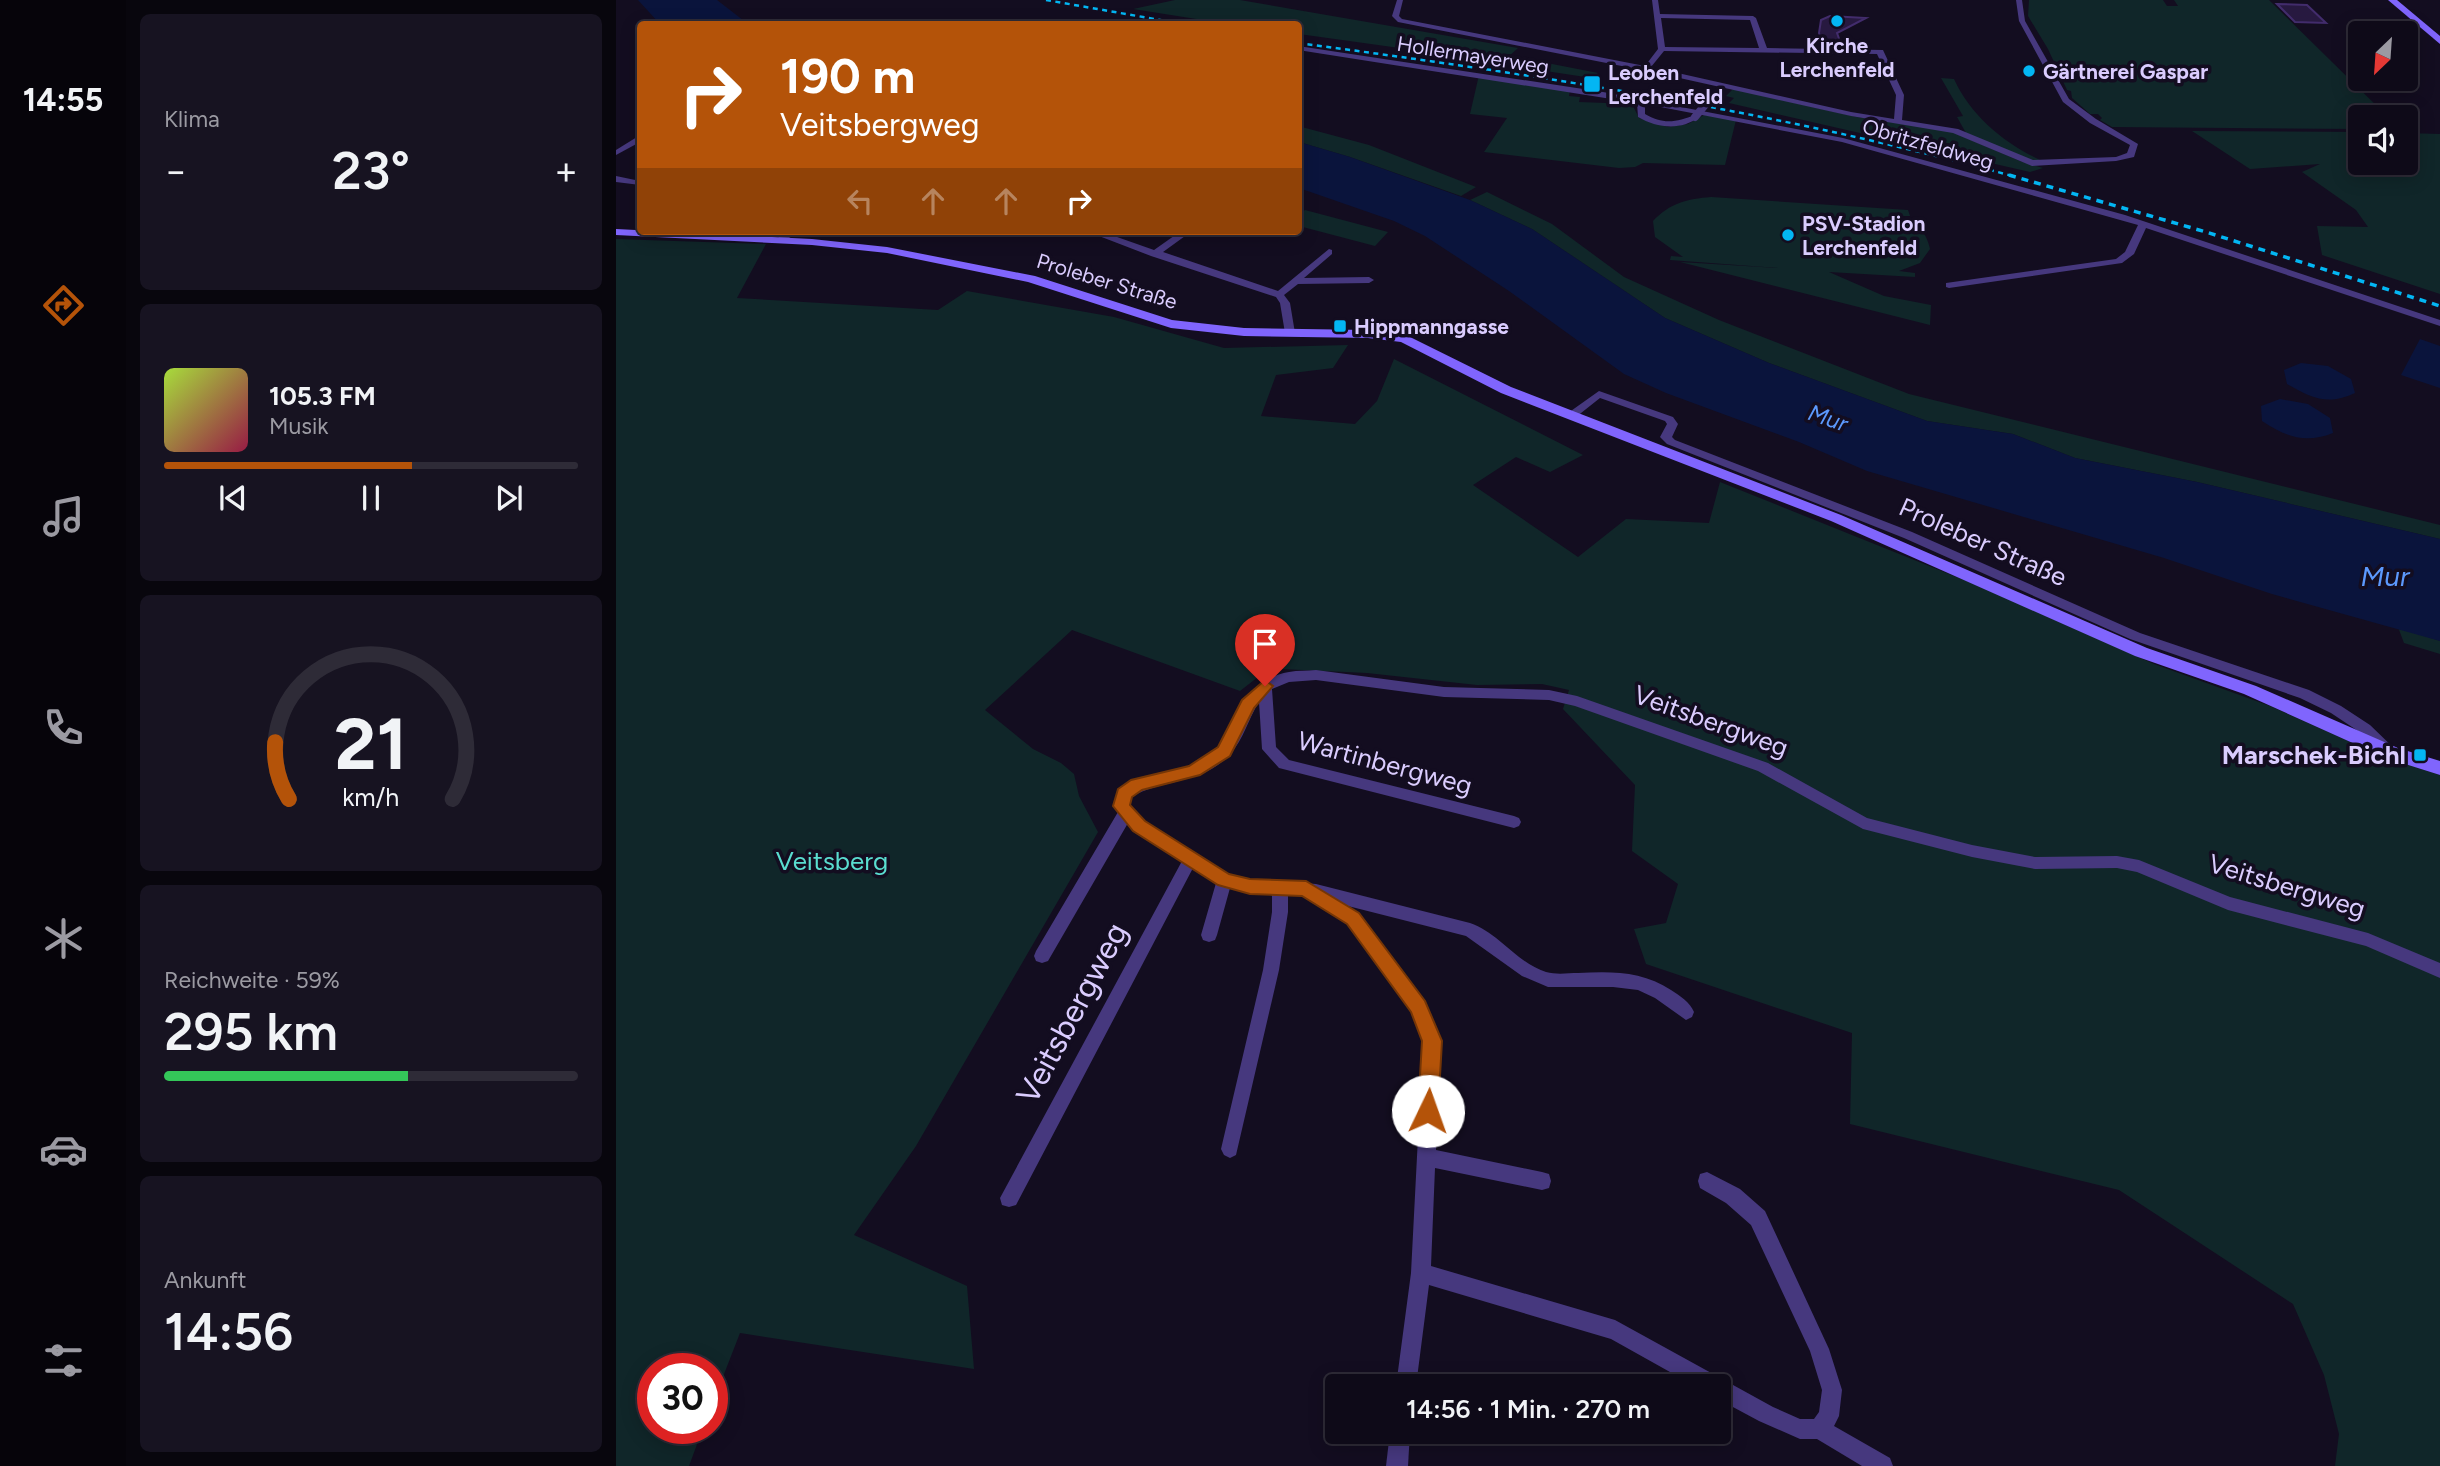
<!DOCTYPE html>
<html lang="de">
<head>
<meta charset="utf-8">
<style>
  :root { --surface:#0e0a18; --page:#171321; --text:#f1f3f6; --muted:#9b9aa2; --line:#2e2b37; --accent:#b45309 }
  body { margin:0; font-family:Figtree,sans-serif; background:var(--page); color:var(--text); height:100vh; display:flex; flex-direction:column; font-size:26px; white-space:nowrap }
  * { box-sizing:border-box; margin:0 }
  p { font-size:23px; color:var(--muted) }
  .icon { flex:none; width:38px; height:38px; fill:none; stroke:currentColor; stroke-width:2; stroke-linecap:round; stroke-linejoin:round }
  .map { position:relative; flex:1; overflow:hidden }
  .sheet { display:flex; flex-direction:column; gap:14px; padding:14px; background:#08060d; width:490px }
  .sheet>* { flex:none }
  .hud { position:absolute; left:21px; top:21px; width:665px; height:214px; border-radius:7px; box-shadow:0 4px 18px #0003,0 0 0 2px var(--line); background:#b45309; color:#fff; overflow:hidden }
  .needle { width:46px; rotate:205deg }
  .tools { position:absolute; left:1732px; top:21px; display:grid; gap:14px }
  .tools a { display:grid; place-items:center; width:70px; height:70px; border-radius:7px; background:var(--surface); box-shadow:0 4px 18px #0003,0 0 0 2px var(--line); font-size:35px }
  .speed { position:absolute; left:21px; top:1353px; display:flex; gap:14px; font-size:35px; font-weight:700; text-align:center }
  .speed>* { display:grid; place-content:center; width:91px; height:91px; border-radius:50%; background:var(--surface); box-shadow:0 4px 18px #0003,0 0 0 2px var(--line); line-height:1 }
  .speed .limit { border:10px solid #d22; background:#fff; color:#111 }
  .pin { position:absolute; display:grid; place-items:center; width:60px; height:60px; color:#fff; margin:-72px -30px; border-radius:50% 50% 50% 0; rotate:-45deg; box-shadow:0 0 7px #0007 }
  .pin .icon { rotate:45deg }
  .me { position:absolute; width:77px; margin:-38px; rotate:3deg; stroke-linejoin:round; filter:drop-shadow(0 0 5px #0008) }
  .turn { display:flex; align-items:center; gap:24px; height:147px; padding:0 28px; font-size:32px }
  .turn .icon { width:91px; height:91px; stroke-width:2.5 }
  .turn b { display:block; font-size:49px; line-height:60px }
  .lanes { display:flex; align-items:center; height:66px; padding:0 28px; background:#0003; justify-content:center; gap:35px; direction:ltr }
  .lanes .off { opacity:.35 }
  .big { font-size:52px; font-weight:600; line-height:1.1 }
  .sheet .tile { flex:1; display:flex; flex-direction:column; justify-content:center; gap:10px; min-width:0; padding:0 24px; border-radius:10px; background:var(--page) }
  .sheet .dial { align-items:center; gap:0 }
  .dial svg { height:182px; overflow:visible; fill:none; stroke:var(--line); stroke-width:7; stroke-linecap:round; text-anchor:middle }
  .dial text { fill:var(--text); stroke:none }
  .song { display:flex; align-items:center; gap:21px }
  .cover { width:84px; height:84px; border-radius:10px; background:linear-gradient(135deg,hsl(80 70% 55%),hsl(340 70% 35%)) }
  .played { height:7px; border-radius:4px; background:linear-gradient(90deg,var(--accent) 60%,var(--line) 60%) }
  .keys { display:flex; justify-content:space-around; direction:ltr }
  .heat { display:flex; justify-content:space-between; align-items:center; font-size:38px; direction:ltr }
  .charge { height:10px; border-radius:5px; background:linear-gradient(90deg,#34c759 59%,var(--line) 0) }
  .trip { position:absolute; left:709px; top:1374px; width:406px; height:70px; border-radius:7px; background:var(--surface); box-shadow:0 4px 18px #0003,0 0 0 2px var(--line); font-weight:600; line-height:70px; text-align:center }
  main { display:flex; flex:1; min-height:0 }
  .menu { display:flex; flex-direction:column; width:126px; justify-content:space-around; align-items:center; background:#06040a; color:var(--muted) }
  .menu .icon { width:49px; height:49px }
  .menu .on { color:var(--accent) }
  .menu b { font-size:32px; color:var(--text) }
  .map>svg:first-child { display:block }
</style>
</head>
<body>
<main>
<nav class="menu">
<b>14:55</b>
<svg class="icon on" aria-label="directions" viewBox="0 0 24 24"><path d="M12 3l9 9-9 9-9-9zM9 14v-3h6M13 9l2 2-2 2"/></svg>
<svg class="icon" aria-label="music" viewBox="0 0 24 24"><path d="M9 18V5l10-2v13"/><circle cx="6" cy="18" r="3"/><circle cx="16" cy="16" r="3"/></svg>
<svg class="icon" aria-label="phone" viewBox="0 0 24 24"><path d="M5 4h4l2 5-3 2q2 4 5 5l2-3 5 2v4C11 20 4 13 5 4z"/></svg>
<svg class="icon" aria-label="climate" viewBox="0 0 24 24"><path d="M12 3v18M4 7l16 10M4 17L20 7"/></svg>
<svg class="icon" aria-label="car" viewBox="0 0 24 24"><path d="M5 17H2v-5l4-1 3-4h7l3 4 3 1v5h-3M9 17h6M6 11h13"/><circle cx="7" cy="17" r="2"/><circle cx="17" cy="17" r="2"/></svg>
<svg class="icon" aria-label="filters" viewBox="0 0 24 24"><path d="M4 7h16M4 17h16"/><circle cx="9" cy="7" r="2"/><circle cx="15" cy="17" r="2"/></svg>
</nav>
<section class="sheet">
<div class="tile"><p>Klima</p>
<div class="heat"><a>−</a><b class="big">23°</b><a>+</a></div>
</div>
<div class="tile">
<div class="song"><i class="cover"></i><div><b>105.3 FM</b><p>Musik</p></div></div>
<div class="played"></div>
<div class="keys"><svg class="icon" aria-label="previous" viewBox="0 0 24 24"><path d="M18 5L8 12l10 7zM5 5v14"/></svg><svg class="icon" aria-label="pause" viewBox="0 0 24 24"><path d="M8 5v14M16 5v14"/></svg><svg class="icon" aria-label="next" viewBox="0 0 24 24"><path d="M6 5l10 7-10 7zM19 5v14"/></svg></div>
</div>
<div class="tile dial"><svg viewBox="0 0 100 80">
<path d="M14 69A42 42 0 1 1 86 69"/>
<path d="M14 69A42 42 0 0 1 8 44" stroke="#b45309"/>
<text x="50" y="56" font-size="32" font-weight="700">21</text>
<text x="50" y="72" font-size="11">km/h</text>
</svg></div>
<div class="tile"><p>Reichweite · 59%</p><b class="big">295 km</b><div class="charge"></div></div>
<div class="tile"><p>Ankunft</p><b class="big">14:56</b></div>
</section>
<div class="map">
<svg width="1824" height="1466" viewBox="0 0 1824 1466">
  <rect width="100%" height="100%" fill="#130d20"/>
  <g fill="#102629">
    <polygon points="559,0 624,0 902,48 890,59 847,51 841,56 683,34 682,24 612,24 517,9"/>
    <polygon points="1413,0 1547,0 1551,6 1562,6 1558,0 1653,0 1772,117 1745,117 1745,129 1496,127 1484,120 1486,118 1482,114 1474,114 1456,98 1455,91 1451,90 1432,49 1412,16"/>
    <polygon points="905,58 977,72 982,73 976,78 896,66"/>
    <polygon points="863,75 954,90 953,96 964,97 963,102 1016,104 1023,118 1052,127 1072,124 1088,115 1120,120 1109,165 1027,163 1019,167 1003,168 868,152 891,118 854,114"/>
    <path d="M1325,78L1338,79C1355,116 1388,143 1424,160L1413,161L1350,133L1341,117L1347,116Z"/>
    <polygon points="1117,89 1241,117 1334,131 1404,161 1427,168 1414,172 1113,103 1118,98 1110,96"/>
    <polygon points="682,126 753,145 860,187 845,196 734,157 683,142"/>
    <polygon points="1576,131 1745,132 1745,163 1790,163 1790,133 1824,134 1824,294 1706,255 1701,226 1752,227 1740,210 1686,172 1704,164 1634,169"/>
    <polygon points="871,192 936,224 1008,277 1103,320 1293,394 1824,525 1824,539 1581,482 1459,458 1397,434 1311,421 1153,363 1049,318 916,229 854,200"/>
    <path d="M1095,197L1292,210L1294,216H1285C1301,225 1310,230 1314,249L1304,263L1283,271L1299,273V277L1213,272L1268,296L1315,305L1314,325L1064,262L1162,268L1054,260L1055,256L1067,257L1039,237L1037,221C1054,203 1071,199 1095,197Z"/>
    <polygon points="689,210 772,232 759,246 683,226 683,215"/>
    <polygon points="0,239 150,244 121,298 322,310 351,291 498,317 608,348 732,345 717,368 660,375 645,416 739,424 761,401 778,359 967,455 934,472 900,457 857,485 962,557 1010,519 1093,523 1104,482 1353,582 1538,664 1654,706 1773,759 1824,775 1824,1466 1719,1466 1723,1434 1708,1375 1677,1304 1503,1190 1234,1124 1236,1033 1030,964 1018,929 1050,923 1062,884 1016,851 1019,785 947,709 953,690 926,684 861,685 751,673 665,669 642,677 624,691 456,630 369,710 417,749 445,763 458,774 463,796 482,832 300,1146 238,1235 351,1286 358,1369 124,1333 96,1405 96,1368 37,1368 37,1428 87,1428 73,1466 0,1466"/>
    <polygon points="1782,627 1824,641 1824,654 1788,643"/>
  </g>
  <g fill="#0a143c">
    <polygon points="22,0 101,0 132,24 44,24"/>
    <polygon points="683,142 734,157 854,200 916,229 1049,318 1153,363 1311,421 1397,434 1459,458 1581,482 1824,539 1824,641 1656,594 1548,558 1251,471 1183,442 1050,393 1008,374 893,291 809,236 778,221 683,188"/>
    <polygon points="1804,339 1824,346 1824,388 1785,375"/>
    <path d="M1685,363L1712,366L1735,379L1739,393C1711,406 1696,398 1671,384L1668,370Z"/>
    <path d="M1664,399L1692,404L1714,418L1717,433C1689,444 1670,437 1646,421L1645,406Z"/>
  </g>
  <g fill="#271940" stroke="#422c6c" stroke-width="2">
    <polygon points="1661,4 1691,5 1710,23 1679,22"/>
    <polygon points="1214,16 1250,18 1221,33 1226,47 1207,46 1203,33 1205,20"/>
  </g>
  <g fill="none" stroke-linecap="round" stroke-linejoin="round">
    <g fill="#46387e" fill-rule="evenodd">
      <path d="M781,0H787L783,16L786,19L1029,66L1042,49L1036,0H1042L1044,14L1137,16L1140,18L1151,48L1267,50L1288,95L1286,120L1342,129L1417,160L1500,157L1511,153L1514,145L1474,123L1447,102L1403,21L1400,0H1406L1409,21L1453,99L1480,119L1522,144L1518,157L1500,161L1416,166L1337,133L1235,116L1032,71L1027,75L1023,73L1026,70L782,22L776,16ZM1045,18L1134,20L1143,48L1049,47ZM1048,51L1261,54L1280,95L1278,119L1235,112L1035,67Z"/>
      <path d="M682,46L987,92L1227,138L1509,215L1824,320V326L1530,228L1518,254L1506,263L1333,288L1330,287V283L1500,259L1509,252L1522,225L1226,142L1029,104V114C1047,125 1061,122 1079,115L1083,117C1065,131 1041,128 1022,117L1021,103L682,50Z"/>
      <polygon points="21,137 24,137 24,142 0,155 0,150"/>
      <polygon points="0,176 24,181 24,185 0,182"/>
      <polygon points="171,231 182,231 168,242 162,242 162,238"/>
      <polygon points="470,231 484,231 538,250 565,231 576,231 547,252 662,291 713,249 716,250 716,254 688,278 753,277 758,280 753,283 682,284 668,295 674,303 679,333 674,336 669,333 664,303 660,297 535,256"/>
      <polygon points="983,391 1057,417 1062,424 1056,437 1059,440 1296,532 1524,633 1693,690 1725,706 1754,725 1783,753 1781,757 1771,757 1745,733 1715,713 1684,698 1514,639 1288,538 1051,444 1044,437 1051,424 1049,421 984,398 960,417 952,417 952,413"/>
      <path d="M700,670L828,687L933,690L961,696L1152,763L1251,818L1356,845L1419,857L1501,856L1523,860L1614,897L1752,933L1824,963V978L1750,946L1612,910L1521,872L1501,868L1419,869L1356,857L1247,829L1142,771L959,706L933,700L828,697L700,680L673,682L656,689L660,747L673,760L898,816L903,818L905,822L903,826L898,828L663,768L646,749L643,702C632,719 628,739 614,754C588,784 546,779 515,797L514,805L528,822L612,874L634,879L700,884L854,923C883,933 901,963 930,972C941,975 952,973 962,973C995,971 1027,971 1055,990C1064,996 1074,1002 1078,1012L1076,1017L1070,1020L1039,998L1022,990L997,987H932L906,976L850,936L728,905L743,914L808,1002L825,1040L820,1150L926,1172L933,1174L935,1181L933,1188L926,1190L819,1168L815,1266L999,1320L1157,1407L1184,1419H1198L1203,1412L1206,1390L1194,1351L1135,1225L1110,1203L1084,1188L1082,1181L1084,1174L1091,1172L1124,1189L1149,1211L1213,1349L1226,1390L1223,1416L1218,1426L1274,1458L1277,1466H1246L1201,1439H1184L1143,1421L1102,1399V1386H1079L995,1339L813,1285L800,1386H780L795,1273L807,1040L796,1012L731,924L687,895H672V912L663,970L620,1155L614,1158L608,1155L605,1149L647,970L656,912V894L634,893L614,888L601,935L599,940L593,942L587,940L585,935L600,883L577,868L400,1205L393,1207L386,1205L384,1198L566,861L518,830L512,823L432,961L426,963L420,961L418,956L420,951L502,812L499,806L503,790C530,774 566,776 590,759C627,732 621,681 673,672C682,670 691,671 700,670Z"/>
      <polygon points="774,1432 794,1432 792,1466 770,1466"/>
    </g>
    <g fill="#8065fd" fill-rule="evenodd">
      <polygon points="1772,0 1781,0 1824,36 1824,44"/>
      <polygon points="0,229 196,239 271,247 419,276 556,320 628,328 752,330 792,336 895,387 1225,515 1531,648 1640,686 1782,748 1824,761 1824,775 1770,758 1628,694 1519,656 1215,521 885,393 785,342 752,338 628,336 555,328 412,282 271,253 196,245 0,235"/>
    </g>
    <g stroke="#03b6f3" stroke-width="2.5" stroke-dasharray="5 4.5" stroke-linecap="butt">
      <polyline points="430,0 567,24"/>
      <path d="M682,43C924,75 1164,112 1400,177"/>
    </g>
    <polyline stroke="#03b6f3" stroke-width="3.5" stroke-dasharray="7 6" stroke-linecap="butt" points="1393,175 1590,232 1824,306"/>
    <polyline stroke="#46387e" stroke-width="8" points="1079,117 1094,99"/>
  </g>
  <polygon fill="#b45309" stroke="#753606" stroke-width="2" points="649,680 657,686 638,708 614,756 584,775 526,790 516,797 514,805 529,821 613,874 634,879 690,881 743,913 809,1001 826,1041 822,1111 819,1117 812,1120 805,1117 802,1111 806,1041 795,1012 731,924 686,896 634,894 602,885 517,831 497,806 502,789 515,780 573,766 602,747 626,700"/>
  <g fill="#03b6f3" stroke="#130d20" stroke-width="2.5">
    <circle cx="1221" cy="21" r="7"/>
    <circle cx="1413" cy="71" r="7"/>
    <rect x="967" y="75" width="18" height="18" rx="3.5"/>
    <circle cx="1172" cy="235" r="7"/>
    <rect x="717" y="319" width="14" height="14" rx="3.5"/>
    <rect x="1797" y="748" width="14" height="14" rx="3.5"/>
  </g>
  <g text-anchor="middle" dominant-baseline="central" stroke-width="7" stroke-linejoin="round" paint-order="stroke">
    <g font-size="21" font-weight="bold" fill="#daccfe" stroke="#130d20" text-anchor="start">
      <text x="1221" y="45" text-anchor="middle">Kirche<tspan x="1221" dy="24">Lerchenfeld</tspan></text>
      <text x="1427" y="71">Gärtnerei Gaspar</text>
      <text x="992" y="72">Leoben<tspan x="992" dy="24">Lerchenfeld</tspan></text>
      <text x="1186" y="223">PSV-Stadion<tspan x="1186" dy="24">Lerchenfeld</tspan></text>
      <text x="738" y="326">Hippmanngasse</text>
    </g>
    <g font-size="21" fill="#daccfe" stroke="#130d20">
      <text transform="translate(857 55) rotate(9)">Hollermayerweg</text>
      <text transform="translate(1312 144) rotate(16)">Obritzfeldweg</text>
      <text transform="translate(491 281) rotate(17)">Proleber Straße</text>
    </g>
    <g font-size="23" font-style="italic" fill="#5c99fd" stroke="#130d20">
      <text transform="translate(1212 418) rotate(19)">Mur</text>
    </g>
    <g font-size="26" fill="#daccfe" stroke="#130d20">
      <text transform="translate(1367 542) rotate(24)">Proleber Straße</text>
      <text transform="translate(1095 721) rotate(20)">Veitsbergweg</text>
      <text transform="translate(769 763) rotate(15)">Wartinbergweg</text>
      <text transform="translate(1671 886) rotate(17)">Veitsbergweg</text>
    </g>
    <g font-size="26" font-weight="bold" fill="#daccfe" stroke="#130d20" text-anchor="end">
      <text x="1790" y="755">Marschek-Bichl</text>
    </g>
    <g font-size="26" fill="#5addd0" stroke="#130d20">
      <text x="216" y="861">Veitsberg</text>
    </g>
    <g font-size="28" font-style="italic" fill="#5c99fd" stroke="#130d20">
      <text x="1769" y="576">Mur</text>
    </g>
    <g font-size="32" fill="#daccfe" stroke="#130d20">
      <text transform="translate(456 1013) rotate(-62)">Veitsbergweg</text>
    </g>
  </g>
</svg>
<div class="tools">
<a><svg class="needle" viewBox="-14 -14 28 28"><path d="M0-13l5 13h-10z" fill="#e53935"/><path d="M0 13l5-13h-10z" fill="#9b9aa2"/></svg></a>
<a><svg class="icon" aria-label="sound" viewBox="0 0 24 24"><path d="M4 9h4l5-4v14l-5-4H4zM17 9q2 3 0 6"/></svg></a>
</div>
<div class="speed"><div class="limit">30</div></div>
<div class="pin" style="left:649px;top:686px;background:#d93025"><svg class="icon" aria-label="arrive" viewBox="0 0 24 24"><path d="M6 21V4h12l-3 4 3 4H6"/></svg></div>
<svg class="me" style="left:812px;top:1111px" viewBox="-20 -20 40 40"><circle r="19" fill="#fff"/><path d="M0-13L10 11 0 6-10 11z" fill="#b45309"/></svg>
<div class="trip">14:56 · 1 Min. · 270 m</div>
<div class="hud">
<div class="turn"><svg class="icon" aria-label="right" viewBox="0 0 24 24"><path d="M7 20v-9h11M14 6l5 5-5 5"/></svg><div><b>190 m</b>Veitsbergweg</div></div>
<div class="lanes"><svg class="icon off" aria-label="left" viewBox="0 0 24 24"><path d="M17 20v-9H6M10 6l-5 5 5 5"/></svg><svg class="icon off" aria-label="ahead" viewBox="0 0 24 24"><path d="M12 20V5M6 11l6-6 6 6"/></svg><svg class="icon off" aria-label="ahead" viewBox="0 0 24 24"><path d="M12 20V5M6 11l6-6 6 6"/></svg><svg class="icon" aria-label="right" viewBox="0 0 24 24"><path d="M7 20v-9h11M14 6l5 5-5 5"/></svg></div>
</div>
</div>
</main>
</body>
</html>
